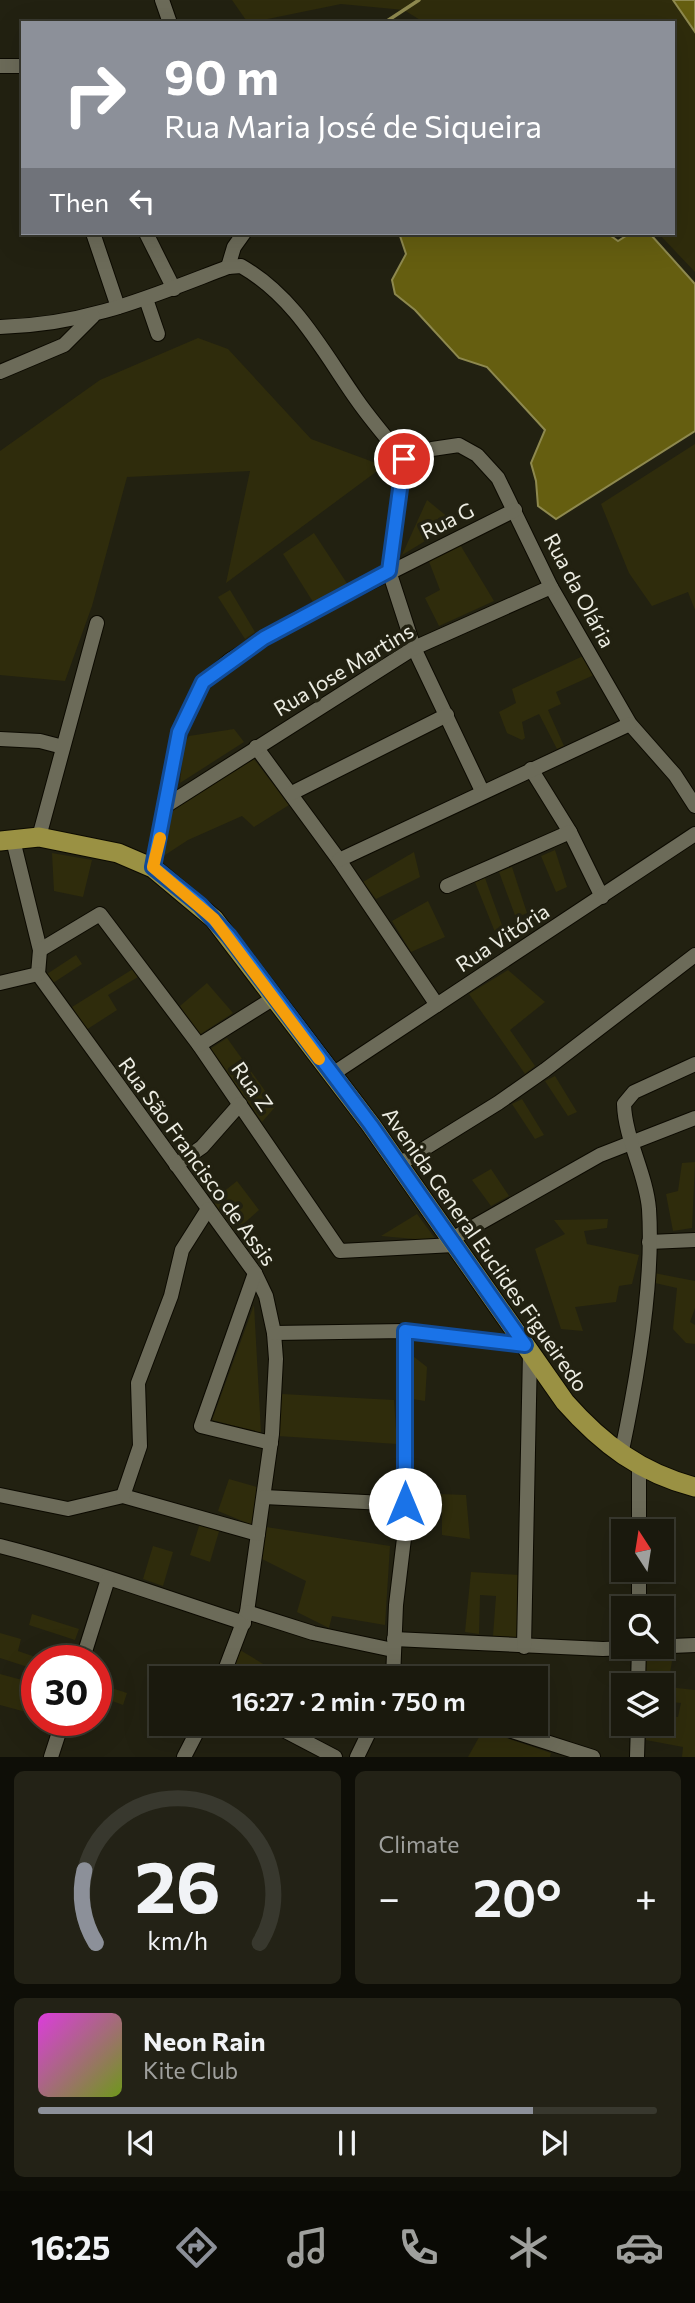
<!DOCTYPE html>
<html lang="en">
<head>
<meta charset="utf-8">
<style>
  :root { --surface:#1a190d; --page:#232216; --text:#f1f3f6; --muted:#9fa09d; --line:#38382e; --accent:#8c9099 }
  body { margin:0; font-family:Commissioner,sans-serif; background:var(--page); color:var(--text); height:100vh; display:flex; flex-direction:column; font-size:26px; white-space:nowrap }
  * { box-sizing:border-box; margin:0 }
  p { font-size:23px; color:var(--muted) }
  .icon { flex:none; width:38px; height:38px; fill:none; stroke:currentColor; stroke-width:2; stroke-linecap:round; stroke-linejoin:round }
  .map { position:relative; height:1757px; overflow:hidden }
  .side { display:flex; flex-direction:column; gap:14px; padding:14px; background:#0e0e07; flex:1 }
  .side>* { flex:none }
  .guide { position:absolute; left:21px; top:21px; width:654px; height:214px; border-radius:0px; box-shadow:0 7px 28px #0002,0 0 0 2px var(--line); background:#8c9099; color:#fff; overflow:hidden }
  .needle { width:46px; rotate:348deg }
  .buttons { position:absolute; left:611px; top:1519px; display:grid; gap:14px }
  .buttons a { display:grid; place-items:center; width:63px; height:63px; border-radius:0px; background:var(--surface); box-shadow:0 7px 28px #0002,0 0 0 2px var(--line); font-size:35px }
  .speed { position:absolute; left:21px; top:1645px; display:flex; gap:14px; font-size:35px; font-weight:700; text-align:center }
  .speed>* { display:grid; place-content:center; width:91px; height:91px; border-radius:50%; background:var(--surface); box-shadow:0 7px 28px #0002,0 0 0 2px var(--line); line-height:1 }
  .speed .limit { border:10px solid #d22; background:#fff; color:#111 }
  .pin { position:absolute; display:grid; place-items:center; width:60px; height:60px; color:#fff; margin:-30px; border:4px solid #fff; border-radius:50%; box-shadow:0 2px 7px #0007 }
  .me { position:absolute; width:77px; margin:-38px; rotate:0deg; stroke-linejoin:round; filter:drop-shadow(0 0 5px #0008) }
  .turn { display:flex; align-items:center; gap:24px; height:147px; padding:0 28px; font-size:32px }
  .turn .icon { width:91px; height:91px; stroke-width:2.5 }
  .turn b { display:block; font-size:49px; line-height:60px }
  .then { display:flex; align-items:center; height:66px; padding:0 28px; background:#0003; gap:14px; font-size:26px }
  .big { font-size:52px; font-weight:600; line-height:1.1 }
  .side .card { flex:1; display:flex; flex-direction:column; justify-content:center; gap:10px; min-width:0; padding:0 24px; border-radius:10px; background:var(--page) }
  .side .dial { align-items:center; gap:0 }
  .dial svg { height:182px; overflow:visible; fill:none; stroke:var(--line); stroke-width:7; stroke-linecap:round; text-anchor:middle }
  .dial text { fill:var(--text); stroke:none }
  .song { display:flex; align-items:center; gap:21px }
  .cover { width:84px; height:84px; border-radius:10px; background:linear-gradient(135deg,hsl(300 70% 55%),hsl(80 70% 35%)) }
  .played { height:7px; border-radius:4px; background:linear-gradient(90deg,var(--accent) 80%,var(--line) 80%) }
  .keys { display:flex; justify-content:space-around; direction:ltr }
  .heat { display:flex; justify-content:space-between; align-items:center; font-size:38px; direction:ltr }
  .side .tiles { flex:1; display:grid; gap:14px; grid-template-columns:1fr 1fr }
  .card:last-child { grid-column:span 2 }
  .trip { position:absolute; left:149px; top:1666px; width:399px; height:70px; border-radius:0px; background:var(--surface); box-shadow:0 7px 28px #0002,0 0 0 2px var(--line); font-weight:600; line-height:70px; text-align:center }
  .tab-bar { display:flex; height:112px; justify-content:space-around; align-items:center; background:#0a0a05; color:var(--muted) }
  .tab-bar .icon { width:49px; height:49px }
  .tab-bar .current { color:var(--accent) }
  .tab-bar b { font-size:32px; color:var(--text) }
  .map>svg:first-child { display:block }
</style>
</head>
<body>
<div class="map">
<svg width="695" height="1757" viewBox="0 0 695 1757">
  <rect width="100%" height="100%" fill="#222111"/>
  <g fill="#2f2c0c">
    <polygon points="232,0 673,0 695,32 695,272 658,233 674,233 674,23 425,23 404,10 341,4 248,23"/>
    <polygon points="198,338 228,349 311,439 384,466 226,583 250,471 127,477 92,606 65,681 0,675 0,451 100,380"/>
    <polygon points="695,444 695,610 688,592 652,606 629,573 601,504"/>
    <polygon points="427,500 455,523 402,555"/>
    <polygon points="314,533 348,585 313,602 283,554"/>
    <polygon points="459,543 494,601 439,626 425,598 440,590 428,559"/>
    <polygon points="230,590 255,632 245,639 218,597"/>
    <polygon points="583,656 594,675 556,692 561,704 548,710 564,746 557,749 539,714 522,722 525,738 522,740 507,733 499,712 516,703 512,689"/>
    <polygon points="234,729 244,742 180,783 184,745 189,736"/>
    <polygon points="254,759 289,805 254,827 242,816 188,840 162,857 173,810"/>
    <polygon points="555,850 567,887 556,892 541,856"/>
    <polygon points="414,852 420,877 376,899 363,882"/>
    <polygon points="52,853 92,860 83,897 54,891"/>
    <polygon points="512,867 527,913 516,918 499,872"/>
    <polygon points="485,878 503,928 495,932 475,882"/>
    <polygon points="428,901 445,937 411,952 392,921"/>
    <polygon points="76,955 82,964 53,983 47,974"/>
    <polygon points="133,969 138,977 108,995 117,1010 86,1030 72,1007"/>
    <polygon points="508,970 545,1002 510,1030 535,1066 525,1074 469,994"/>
    <polygon points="207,983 233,1013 199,1035 180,1006"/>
    <polygon points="227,1038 276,1106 262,1122 210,1049"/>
    <polygon points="555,1076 577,1112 568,1116 545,1081"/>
    <polygon points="522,1099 544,1135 535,1139 512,1104"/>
    <polygon points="695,1162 692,1228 673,1231 666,1194 678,1191 682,1163"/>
    <polygon points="491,1169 509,1196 491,1206 472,1180"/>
    <polygon points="237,1181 259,1210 233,1233 212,1201"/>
    <polygon points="417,1214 437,1241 381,1236"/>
    <polygon points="608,1219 607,1228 584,1231 587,1244 639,1255 632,1284 619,1286 616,1302 575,1307 583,1331 561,1329 535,1249 565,1234 554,1220"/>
    <polygon points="654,1273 695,1281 695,1308 690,1322 695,1325 695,1344 686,1343 673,1329 677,1288 655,1283"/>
    <polygon points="254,1305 261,1433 212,1420"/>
    <polygon points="409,1353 427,1367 425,1401 412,1399"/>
    <polygon points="282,1394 394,1400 397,1444 278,1436"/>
    <polygon points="229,1479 257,1487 252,1525 218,1511"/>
    <polygon points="413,1493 466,1495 470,1539 442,1535 442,1507 411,1507"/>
    <polygon points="200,1523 220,1528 210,1562 190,1555"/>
    <polygon points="266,1527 390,1546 385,1625 332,1616 329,1628 297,1612 306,1581 262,1559"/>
    <polygon points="153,1546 173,1552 163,1586 143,1579"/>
    <polygon points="471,1572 519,1575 519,1639 493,1636 496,1596 480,1595 479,1634 465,1632"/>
    <polygon points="32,1614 79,1629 75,1640 29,1625"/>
    <polygon points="0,1633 21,1639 18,1651 47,1661 37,1661 37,1670 0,1658"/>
    <polygon points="240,1650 275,1671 271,1678 228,1678"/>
    <polygon points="673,1654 668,1687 695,1690 695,1757 682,1757 683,1747 646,1740 646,1724 662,1724 662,1715 678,1717 681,1703 662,1701 662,1685 646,1685 646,1656"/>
    <polygon points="0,1674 37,1684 37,1715 0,1705"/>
    <polygon points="96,1683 127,1693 123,1705 96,1695"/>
    <polygon points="483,1730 551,1753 550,1757 468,1757"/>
  </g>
  <g fill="#655e10" stroke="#8e894f" stroke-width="2">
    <polygon points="673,0 695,0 695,32"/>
    <polygon points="399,233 607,233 618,241 629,234 652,236 695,284 695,431 556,519 538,506 536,481 531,463 545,430 487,367 459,358 415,310 395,294 392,280 406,254"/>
  </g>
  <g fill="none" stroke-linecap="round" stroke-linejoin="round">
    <polyline stroke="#8e894f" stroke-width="3.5" points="384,23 419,0"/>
    <defs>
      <g id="minor">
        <polyline points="162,0 170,23"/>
        <polyline points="0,66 23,66"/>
        <polyline points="93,233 118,307"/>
        <polyline points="146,233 174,289"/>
        <polyline points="228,267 234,247 244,233"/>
        <polyline points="146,299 158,334"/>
        <path d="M0,327C87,325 149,297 228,267L241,266C295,297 322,350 357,400C371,420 388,440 404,459"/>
        <polyline points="0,372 64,345 93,316"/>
        <polyline points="404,459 432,449 459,445 477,455 498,478 551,587 630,724 675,775 695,806"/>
        <polyline points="404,459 389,571 414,648 482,791"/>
        <polyline points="0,739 40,741 63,747"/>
        <polyline points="256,747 339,860 437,1005"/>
        <polyline points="531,769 570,832 602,897"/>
        <polyline points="292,793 447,715"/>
        <polyline points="167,805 414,648 551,587"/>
        <polyline points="39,837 97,623"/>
        <polyline points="13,840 40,950 38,974"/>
        <polyline points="339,860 630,724"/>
        <polyline points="153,868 179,732 203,683 230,660 297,619 515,510"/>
        <polyline points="447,886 570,832"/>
        <polyline points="40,950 100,914 199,1045 340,1251 454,1245"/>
        <polyline points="38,974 255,1273 266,1296 274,1333 276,1359 272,1434 247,1612 222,1678"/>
        <polyline points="0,983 38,974"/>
        <polyline points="199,1045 274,998"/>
        <polyline points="331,1075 695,834"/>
        <polyline points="176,1165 202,1147 240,1104"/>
        <polyline points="398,1165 498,1103 545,1070 695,955"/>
        <polyline points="450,1240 600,1155 695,1118"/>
        <polyline points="649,1242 695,1240"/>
        <polyline points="255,1273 201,1426 271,1443"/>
        <polyline points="274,1333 405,1331 525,1345"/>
        <path d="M621,1455C637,1380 654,1285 649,1209C646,1173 625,1139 624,1104L634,1092L695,1064"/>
        <polyline points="639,1467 639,1531"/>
        <polyline points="0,1495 68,1509 123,1496 258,1534"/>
        <polyline points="123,1496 140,1446 138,1383 171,1296 182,1250 208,1209"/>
        <polyline points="264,1497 405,1504"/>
        <path d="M0,1546C83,1567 163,1597 244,1623"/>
        <polyline points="639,1570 639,1608"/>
        <polyline points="247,1612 313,1633 393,1650"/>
        <polyline points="394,1639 603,1649 695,1645"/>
        <polyline points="524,1647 530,1352"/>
        <polyline points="82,1661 108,1579"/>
        <polyline points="393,1678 396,1605 405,1530 405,1331"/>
        <polyline points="638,1685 639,1647"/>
        <polyline points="272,1724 335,1757"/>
        <polyline points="490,1724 593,1757"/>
        <polyline points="51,1757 63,1720"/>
        <polyline points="184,1757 201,1724"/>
        <polyline points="357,1757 373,1724"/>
        <polyline points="637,1757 638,1724"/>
      </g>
      <path id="major" d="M0,841L39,837L118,853L153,868L214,919L371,1125L565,1402C602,1444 641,1473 695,1487"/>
    </defs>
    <use href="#minor" stroke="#0c0a01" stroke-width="16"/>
    <use href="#major" stroke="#0c0a01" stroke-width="21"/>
    <use href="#minor" stroke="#6c6b59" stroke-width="14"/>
    <use href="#major" stroke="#9a9143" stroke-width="19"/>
  </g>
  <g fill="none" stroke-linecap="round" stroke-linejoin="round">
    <defs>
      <polyline id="route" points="404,459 389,571 264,638 203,682 179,732 153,867 200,905 229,936 371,1125 525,1345 405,1331 405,1504"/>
    </defs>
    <use href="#route" stroke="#114b97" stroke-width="18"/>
    <use href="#route" stroke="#1a73e8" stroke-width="12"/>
    <polyline stroke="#f59e0b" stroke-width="12" points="160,838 153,867 214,919 319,1059"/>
  </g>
  <g text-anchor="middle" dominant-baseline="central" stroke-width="7" stroke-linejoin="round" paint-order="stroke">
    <g font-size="21" fill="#ecece2" stroke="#222111">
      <text transform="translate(447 520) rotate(-26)">Rua G</text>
      <text transform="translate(580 590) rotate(62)">Rua da Olária</text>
      <text transform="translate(343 669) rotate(-31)">Rua Jose Martins</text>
      <text transform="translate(502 937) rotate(-33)">Rua Vitória</text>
      <text transform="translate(253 1086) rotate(55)">Rua Z</text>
      <text transform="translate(198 1161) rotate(54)">Rua São Francisco de Assis</text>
      <text transform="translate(486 1249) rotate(55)">Avenida General Euclides Figueiredo</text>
    </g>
  </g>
</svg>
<div class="buttons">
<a><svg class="needle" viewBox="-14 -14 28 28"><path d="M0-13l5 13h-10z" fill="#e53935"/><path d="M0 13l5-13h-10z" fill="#9fa09d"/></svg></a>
<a><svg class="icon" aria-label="search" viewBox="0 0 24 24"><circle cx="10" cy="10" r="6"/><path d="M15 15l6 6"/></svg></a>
<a><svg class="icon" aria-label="layers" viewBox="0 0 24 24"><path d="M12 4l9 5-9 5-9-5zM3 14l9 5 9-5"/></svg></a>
</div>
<div class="speed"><div class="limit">30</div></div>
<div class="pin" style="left:404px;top:459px;background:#d93025"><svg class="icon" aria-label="arrive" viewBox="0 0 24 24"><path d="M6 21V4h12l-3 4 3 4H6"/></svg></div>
<svg class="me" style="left:405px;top:1504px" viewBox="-20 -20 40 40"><circle r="19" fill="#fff"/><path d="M0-13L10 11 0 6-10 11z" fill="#1a73e8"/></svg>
<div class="trip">16:27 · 2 min · 750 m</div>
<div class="guide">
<div class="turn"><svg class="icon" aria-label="right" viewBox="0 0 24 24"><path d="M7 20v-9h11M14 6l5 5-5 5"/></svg><div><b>90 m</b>Rua Maria José de Siqueira</div></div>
<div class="then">Then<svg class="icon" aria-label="left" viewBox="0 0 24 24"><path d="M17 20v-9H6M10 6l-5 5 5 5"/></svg></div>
</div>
</div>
<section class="side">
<div class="tiles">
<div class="card dial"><svg viewBox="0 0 100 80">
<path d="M14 69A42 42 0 1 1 86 69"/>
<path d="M14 69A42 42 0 0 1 9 37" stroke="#8c9099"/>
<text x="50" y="56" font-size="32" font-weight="700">26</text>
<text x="50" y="72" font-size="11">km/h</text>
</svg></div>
<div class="card"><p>Climate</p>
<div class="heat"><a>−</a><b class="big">20°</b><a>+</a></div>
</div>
<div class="card">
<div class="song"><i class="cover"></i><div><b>Neon Rain</b><p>Kite Club</p></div></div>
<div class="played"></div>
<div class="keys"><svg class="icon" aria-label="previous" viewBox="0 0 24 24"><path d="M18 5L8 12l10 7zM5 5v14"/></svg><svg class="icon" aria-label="pause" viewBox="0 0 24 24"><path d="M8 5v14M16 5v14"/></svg><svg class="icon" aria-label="next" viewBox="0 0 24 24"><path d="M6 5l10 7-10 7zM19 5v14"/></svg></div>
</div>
</div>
</section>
<nav class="tab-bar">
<b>16:25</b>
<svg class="icon current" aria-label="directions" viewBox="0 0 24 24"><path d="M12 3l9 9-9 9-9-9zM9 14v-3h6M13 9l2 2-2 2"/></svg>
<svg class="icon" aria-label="music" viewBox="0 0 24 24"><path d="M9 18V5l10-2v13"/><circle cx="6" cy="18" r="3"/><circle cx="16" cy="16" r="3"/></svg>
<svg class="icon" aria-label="phone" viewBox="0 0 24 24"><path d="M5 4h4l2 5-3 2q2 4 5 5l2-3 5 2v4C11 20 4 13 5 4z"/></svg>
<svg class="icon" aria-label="climate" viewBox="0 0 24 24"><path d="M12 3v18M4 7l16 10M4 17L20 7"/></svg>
<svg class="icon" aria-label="car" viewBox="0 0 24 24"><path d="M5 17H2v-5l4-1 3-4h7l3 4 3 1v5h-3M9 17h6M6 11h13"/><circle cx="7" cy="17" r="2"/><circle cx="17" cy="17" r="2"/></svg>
</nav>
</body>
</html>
